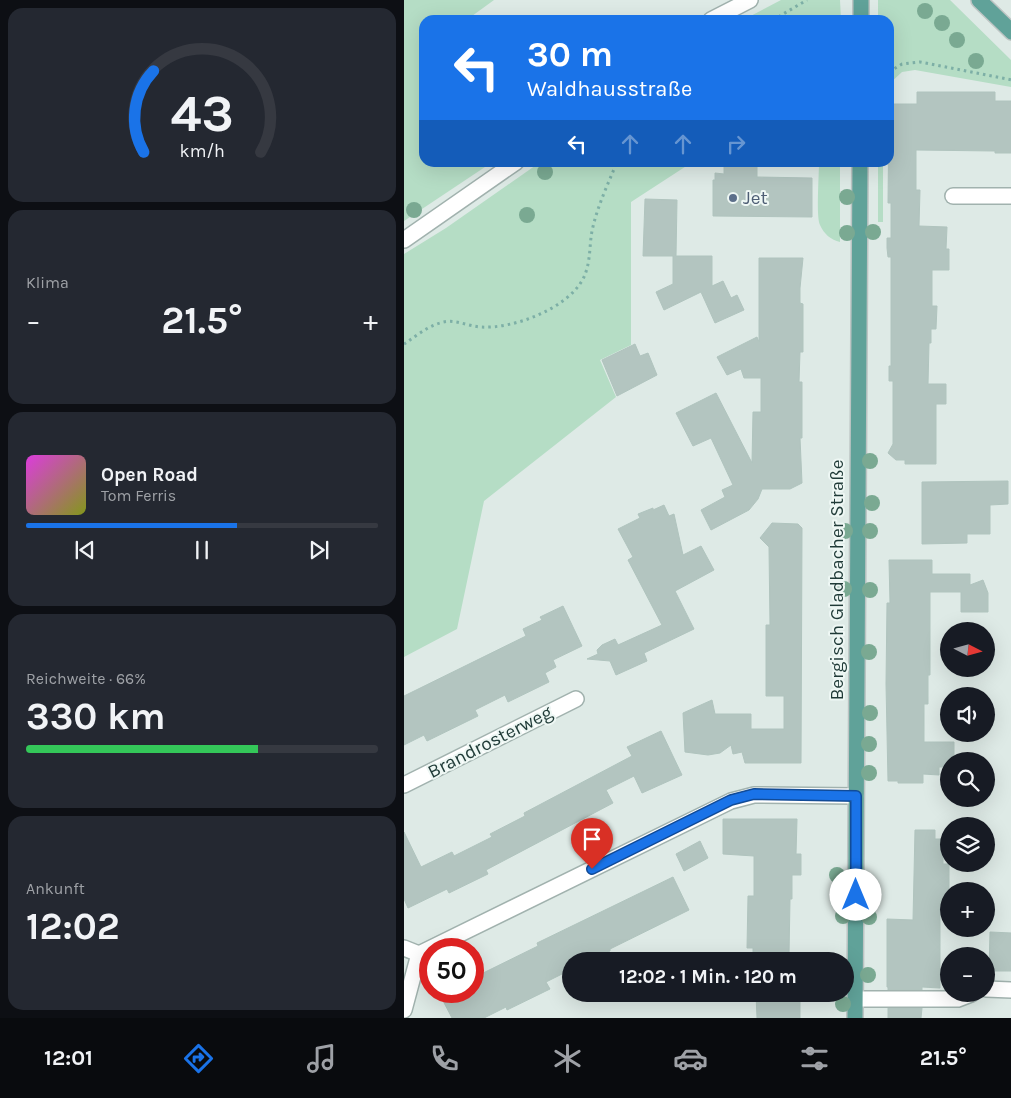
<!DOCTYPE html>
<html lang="de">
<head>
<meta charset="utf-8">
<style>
  :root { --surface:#171b24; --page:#242831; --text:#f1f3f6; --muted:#9ea1a6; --line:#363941; --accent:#1a73e8 }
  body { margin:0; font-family:Karla,sans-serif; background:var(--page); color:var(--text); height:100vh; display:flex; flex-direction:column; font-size:19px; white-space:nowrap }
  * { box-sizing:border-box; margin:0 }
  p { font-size:16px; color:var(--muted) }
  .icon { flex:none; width:28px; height:28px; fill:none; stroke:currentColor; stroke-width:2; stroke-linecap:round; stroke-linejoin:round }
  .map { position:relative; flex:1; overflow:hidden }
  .drawer { display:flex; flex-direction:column; gap:8px; padding:8px; background:#0d0f14; width:404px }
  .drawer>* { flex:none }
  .top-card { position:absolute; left:15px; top:15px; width:475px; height:152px; border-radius:15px; box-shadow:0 5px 20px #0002; background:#1a73e8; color:#fff; overflow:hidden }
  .needle { width:32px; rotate:96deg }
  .buttons { position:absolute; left:536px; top:622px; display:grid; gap:10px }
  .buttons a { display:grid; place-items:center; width:55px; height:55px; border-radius:50%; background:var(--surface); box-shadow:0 5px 20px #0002; font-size:25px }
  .speed { position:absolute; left:15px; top:938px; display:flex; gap:10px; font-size:25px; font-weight:700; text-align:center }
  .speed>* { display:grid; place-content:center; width:65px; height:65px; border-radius:50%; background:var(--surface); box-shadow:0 5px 20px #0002; line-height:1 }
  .speed .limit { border:8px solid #d22; background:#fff; color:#111 }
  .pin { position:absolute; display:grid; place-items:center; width:42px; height:42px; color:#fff; margin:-51px -21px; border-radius:50% 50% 50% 0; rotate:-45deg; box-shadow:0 0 5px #0007 }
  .pin .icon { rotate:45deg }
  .me { position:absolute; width:55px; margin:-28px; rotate:0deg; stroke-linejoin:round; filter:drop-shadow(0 0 4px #0008) }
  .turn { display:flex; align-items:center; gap:18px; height:105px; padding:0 25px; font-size:22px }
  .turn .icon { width:65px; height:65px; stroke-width:2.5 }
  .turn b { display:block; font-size:35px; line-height:42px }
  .lanes { display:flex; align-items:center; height:48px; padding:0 25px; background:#0003; justify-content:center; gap:25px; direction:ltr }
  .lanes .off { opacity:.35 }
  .big { font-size:38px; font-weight:700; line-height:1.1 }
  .drawer .card { flex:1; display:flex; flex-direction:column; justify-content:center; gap:8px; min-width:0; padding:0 18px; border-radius:15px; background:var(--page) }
  .drawer .dial { align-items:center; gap:0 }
  .dial svg { height:130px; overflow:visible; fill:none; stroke:var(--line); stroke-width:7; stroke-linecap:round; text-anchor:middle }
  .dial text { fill:var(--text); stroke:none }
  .song { display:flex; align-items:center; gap:15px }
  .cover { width:60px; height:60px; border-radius:8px; background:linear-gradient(135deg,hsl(300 70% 55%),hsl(70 70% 35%)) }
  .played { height:5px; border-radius:2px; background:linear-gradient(90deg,var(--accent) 60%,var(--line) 60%) }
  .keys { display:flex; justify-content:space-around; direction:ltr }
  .heat { display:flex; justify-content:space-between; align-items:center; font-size:28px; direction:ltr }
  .charge { height:8px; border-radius:4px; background:linear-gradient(90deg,#34c759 66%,var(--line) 0) }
  .trip { position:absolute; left:158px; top:952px; width:292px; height:50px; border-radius:25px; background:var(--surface); box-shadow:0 5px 20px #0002; font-weight:700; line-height:50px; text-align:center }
  .dock { display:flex; height:80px; justify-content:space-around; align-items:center; background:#090b0e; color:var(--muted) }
  .dock .icon { width:35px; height:35px }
  .dock .on { color:var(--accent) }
  .dock b { font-size:22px; color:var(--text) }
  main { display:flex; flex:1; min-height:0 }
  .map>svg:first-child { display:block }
</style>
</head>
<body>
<main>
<section class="drawer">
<div class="card dial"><svg viewBox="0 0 100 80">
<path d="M14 69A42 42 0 1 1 86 69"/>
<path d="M14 69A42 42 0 0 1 20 19" stroke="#1a73e8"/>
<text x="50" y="56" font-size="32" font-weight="700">43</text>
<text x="50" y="72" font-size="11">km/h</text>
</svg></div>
<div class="card"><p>Klima</p>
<div class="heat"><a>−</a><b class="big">21.5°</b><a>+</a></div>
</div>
<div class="card">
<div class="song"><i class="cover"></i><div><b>Open Road</b><p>Tom Ferris</p></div></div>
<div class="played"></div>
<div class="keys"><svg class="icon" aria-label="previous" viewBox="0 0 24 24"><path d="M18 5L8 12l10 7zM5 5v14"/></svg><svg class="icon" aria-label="pause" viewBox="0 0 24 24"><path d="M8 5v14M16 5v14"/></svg><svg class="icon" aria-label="next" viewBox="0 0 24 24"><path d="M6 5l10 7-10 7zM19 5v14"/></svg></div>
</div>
<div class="card"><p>Reichweite · 66%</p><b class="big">330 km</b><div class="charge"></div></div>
<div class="card"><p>Ankunft</p><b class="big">12:02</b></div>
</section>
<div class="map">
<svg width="608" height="1018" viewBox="0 0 608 1018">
  <rect width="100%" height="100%" fill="#deeae6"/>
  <g fill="#b5ddc5">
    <polygon points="0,0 90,0 68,16 71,20 20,20 20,162 87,163 0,221"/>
    <polygon points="377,0 436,0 437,20 339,20"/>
    <polygon points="474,0 546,0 607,60 607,87 511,70 498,72 485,84 485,20 474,20"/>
    <polygon points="135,163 287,163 227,202 227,345 196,360 212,397 80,501 53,629 0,657 0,254 42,228"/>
    <path d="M415,163H436V242C427,240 420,234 416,225C412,217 415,175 415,163Z"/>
    <rect x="474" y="163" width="5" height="59"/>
  </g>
  <g fill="#b3c5c0" stroke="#b0c4be">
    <polygon points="513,92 591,92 591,101 608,101 608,153 591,153 591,151 512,150 512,190 516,190 515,226 543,227 542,249 545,249 545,270 528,270 528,306 533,306 532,329 527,329 527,343 525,343 524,384 542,384 542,404 532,404 532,464 501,464 501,460 492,460 484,453 489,444 489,381 485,381 485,366 487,366 487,257 484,257 483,248 483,238 487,238 487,203 484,203 485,104 513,104"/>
    <polygon points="320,162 353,162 353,177 408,178 408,217 309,216 309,180 311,180 311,173 320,174"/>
    <polygon points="241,199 273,200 272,256 308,256 308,286 319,281 327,298 333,295 340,310 311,323 297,292 260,310 252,292 269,284 269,256 239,256"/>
    <polygon points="355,258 399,258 396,288 396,303 399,304 399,352 396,352 395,382 398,382 398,438 396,438 398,483 386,489 358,489 354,499 345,510 307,530 297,510 321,497 318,490 329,485 307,438 289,446 272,413 312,393 348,463 349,412 357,412 357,378 340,378 337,369 323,375 313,357 353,337 355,342"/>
    <polygon points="231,344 236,356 244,353 253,375 213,396 198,360"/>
    <polygon points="604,481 604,504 586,505 586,534 563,534 563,543 518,544 518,482"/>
    <polygon points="260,505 265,516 270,514 279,555 297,546 310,570 271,591 290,629 240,653 243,661 212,675 206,661 183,659 194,654 193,650 198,645 211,639 214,645 258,625 224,560 229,557 214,529 236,518 234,514 249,508 249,510"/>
    <polygon points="368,523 394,524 398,528 397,763 341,763 338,752 329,754 327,745 316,753 304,755 281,752 279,713 308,700 311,714 347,714 347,729 380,729 380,696 362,696 362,625 366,625 365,547 356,538"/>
    <polygon points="485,560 528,560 528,574 566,574 566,585 579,580 584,593 584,612 557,612 557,592 526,592 526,675 524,675 524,704 520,704 520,742 550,742 550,761 545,761 545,767 535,767 535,775 519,774 519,783 494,783 494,781 484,781 482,684 483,603 486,603"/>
    <polygon points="159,606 178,646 149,660 152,667 141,673 145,682 104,702 101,695 71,710 74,716 23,741 20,735 0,745 0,696 122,636 119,629 138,620 136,617"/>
    <polygon points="257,731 278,775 238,793 230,776 202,790 209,803 82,870 84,874 45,893 43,889 4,908 0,899 0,832 17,867 48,852 50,856 88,837 86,834 121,816 120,813 228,756 223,747"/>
    <polygon points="319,819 393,819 392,854 397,854 397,875 388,875 388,899 386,899 385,955 374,955 374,958 349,958 349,948 343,948 344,896 350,896 350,856 319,854"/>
    <polygon points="511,830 531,830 531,839 539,839 539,864 545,864 545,902 536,902 536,988 518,987 518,990 484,990 484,987 483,987 483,919 509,920"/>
    <polygon points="296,841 304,858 280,871 272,854"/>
    <polygon points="269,877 285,910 206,949 206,951 184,961 166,961 166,970 142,982 146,989 103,1010 102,1007 80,1018 48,1018 37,997 48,991 69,991 69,978 134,946 133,943"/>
    <polygon points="586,932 608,933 608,971 585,971"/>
    <polygon points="352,994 396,994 396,1018 353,1018"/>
    <polygon points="484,1008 518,1008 517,1018 484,1018"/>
  </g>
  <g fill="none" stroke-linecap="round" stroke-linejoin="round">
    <defs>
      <g id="minor">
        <polyline points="307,20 346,0"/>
        <polyline points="549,196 608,196"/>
        <polyline points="0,240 112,162"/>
        <polyline points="0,785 172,699"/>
        <polyline points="0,948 15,954"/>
        <polyline points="582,989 608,990"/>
        <polyline points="451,999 554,999 567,994"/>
        <polyline points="0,1010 15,954 327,801 350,795 452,796"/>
      </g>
      <g id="major">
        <polyline points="457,0 457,20"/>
        <polyline points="575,0 608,32"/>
        <polyline points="451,1018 456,162"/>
      </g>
    </defs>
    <use href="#minor" stroke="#a1b2ae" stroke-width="18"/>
    <use href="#major" stroke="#bcc4c3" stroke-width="18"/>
    <g stroke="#7dafa6" stroke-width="3" stroke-dasharray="2.5 4" stroke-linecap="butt">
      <polyline points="369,20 403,0"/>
      <polyline points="485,72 498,64 516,62 608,80"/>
      <path d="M0,344C11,337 22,327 36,323C50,318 62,326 77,327C109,329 163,309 179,279C187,263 185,247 188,231C193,207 204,184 213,162"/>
    </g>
    <use href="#minor" stroke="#fff" stroke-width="15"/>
    <use href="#major" stroke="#60a299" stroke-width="15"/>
  </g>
  <g fill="#7aa992">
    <circle cx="521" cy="11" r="8"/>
    <circle cx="538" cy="23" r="8"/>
    <circle cx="553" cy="40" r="8"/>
    <circle cx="572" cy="61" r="8"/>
    <circle cx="141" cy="172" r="8"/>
    <circle cx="443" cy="197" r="8"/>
    <circle cx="10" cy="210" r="8"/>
    <circle cx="123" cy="215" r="8"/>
    <circle cx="469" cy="232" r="8"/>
    <circle cx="443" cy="233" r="8"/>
    <circle cx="466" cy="461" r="8"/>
    <circle cx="468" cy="503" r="8"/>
    <circle cx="441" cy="531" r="8"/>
    <circle cx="466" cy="531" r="8"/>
    <circle cx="440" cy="589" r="8"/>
    <circle cx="466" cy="590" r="8"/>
    <circle cx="465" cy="652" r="8"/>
    <circle cx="466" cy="713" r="8"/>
    <circle cx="465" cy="744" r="8"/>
    <circle cx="465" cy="773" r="8"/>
    <circle cx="433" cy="875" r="8"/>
    <circle cx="439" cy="890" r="8"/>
    <circle cx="465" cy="890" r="8"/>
    <circle cx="439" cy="916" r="8"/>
    <circle cx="465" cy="917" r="8"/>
    <circle cx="464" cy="975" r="8"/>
    <circle cx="439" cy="1004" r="8"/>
  </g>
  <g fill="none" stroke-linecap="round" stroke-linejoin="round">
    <defs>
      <polyline id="route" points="188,869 327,800 350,794 452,796 452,895"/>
    </defs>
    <use href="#route" stroke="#114b97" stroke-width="12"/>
    <use href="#route" stroke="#1a73e8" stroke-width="9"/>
  </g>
  <circle fill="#5c6f8a" stroke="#eef7f4" stroke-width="2" cx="329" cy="198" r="5"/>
  <g text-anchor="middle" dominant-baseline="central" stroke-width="4" stroke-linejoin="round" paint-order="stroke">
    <g font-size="19" fill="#4e5e75" stroke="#eef7f4" text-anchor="start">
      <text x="339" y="198">Jet</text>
    </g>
    <g font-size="19" fill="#1f3a37" stroke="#eef7f4">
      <text transform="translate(433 580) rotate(-90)">Bergisch Gladbacher Straße</text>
      <text transform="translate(86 742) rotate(-27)">Brandrosterweg</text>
    </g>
  </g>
</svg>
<div class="buttons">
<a><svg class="needle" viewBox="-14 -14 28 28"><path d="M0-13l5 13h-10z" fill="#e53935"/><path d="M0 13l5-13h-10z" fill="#9ea1a6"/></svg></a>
<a><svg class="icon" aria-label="sound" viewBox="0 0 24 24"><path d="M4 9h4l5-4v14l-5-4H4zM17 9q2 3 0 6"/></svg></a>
<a><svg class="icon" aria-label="search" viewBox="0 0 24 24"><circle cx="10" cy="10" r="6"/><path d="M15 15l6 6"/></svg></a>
<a><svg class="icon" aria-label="layers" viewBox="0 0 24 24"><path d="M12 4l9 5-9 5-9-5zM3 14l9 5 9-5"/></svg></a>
<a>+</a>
<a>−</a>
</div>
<div class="speed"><div class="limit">50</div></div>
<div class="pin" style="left:188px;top:869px;background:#d93025"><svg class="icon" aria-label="arrive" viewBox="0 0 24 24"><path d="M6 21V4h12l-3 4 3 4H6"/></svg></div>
<svg class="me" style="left:452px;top:895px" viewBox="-20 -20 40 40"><circle r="19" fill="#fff"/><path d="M0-13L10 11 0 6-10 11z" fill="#1a73e8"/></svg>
<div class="trip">12:02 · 1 Min. · 120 m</div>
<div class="top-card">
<div class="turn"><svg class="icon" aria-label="left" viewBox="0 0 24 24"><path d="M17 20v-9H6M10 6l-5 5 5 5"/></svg><div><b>30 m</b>Waldhausstraße</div></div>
<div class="lanes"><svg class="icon" aria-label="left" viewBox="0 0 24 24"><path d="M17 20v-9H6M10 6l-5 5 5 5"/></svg><svg class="icon off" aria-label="ahead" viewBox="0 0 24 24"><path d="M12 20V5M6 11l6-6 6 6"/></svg><svg class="icon off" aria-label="ahead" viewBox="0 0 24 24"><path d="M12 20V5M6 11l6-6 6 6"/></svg><svg class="icon off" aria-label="right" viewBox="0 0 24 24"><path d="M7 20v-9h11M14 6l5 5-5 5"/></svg></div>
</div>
</div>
</main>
<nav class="dock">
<b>12:01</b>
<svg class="icon on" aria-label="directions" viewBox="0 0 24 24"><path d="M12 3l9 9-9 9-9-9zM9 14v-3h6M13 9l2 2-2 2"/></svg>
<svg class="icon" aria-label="music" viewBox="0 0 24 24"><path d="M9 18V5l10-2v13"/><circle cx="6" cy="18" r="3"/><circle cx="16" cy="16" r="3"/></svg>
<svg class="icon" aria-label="phone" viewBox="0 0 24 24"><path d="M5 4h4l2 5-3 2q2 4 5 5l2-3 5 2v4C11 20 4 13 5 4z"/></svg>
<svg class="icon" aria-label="climate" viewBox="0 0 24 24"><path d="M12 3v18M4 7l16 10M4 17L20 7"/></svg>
<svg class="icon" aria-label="car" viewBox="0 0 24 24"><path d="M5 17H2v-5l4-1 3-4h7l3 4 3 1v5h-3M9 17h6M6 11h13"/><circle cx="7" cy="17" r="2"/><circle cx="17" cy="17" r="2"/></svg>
<svg class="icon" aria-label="filters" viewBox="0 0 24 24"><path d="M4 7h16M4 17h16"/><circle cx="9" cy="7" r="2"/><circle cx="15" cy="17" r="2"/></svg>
<b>21.5°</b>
</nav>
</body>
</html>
